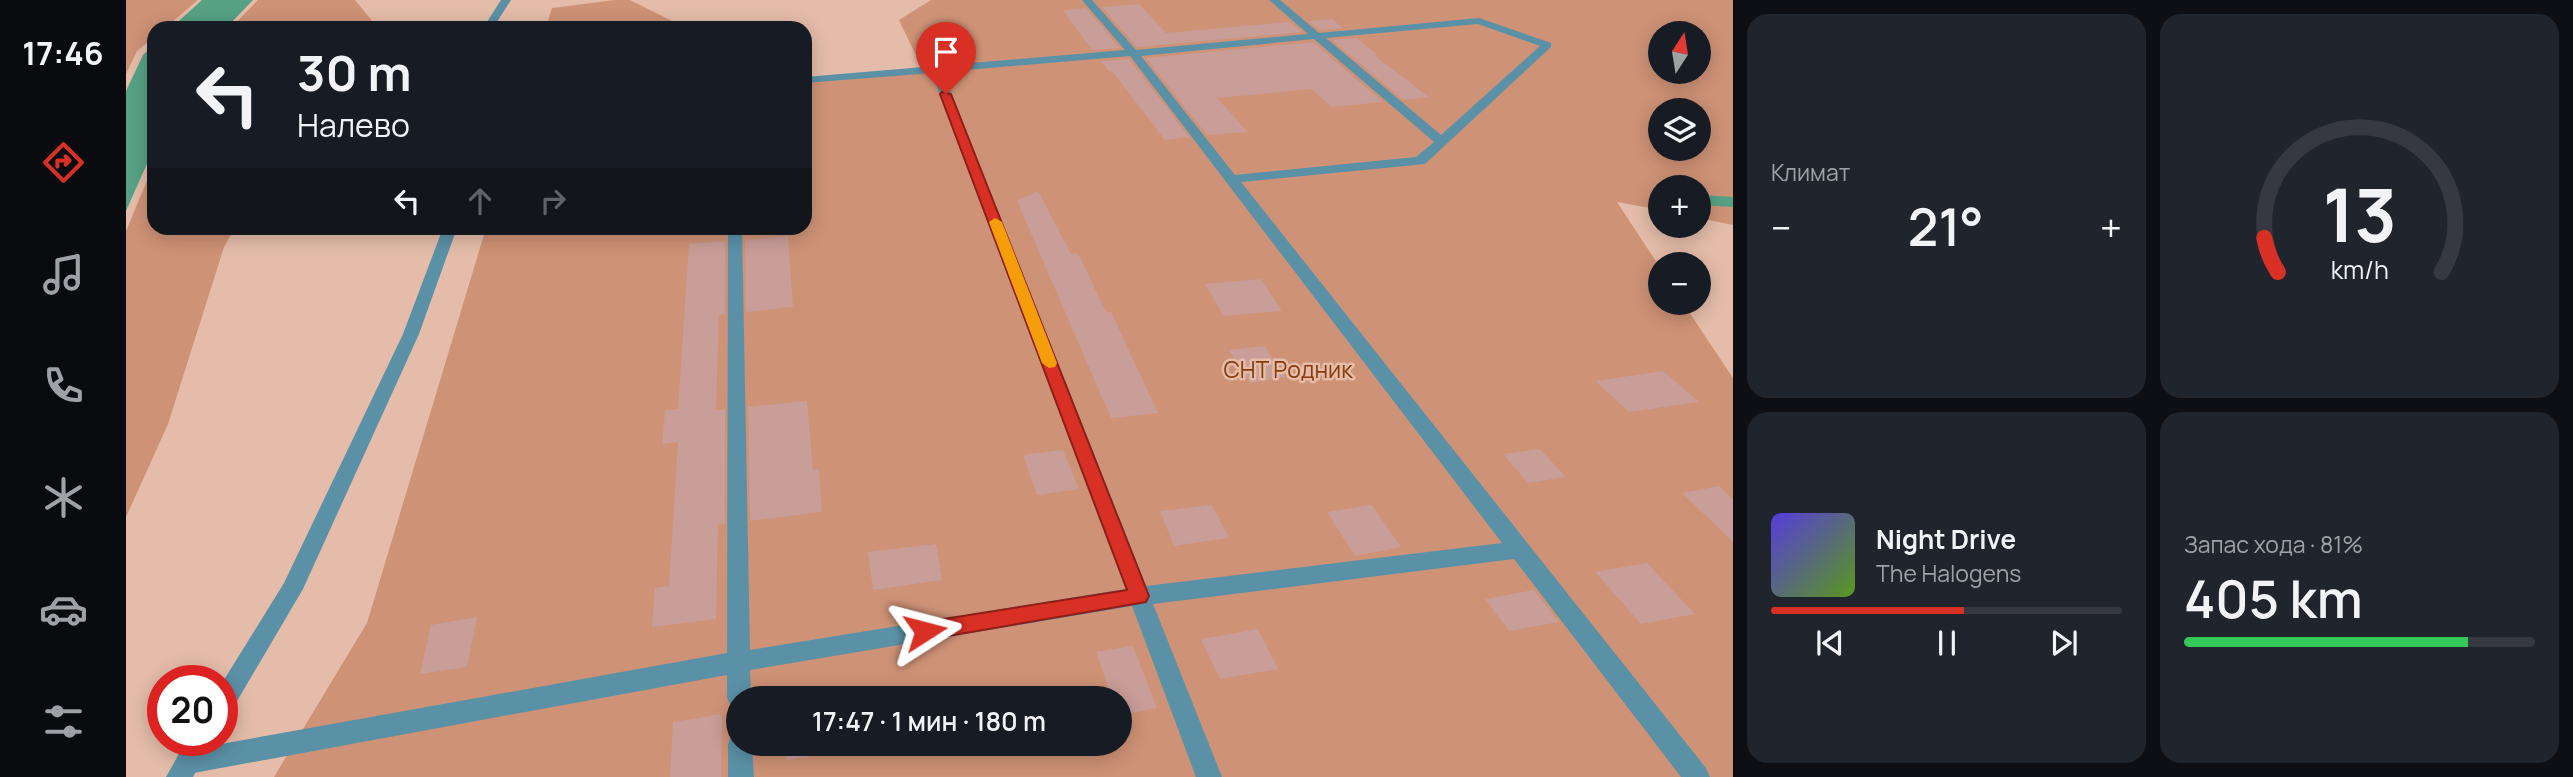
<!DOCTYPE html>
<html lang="ru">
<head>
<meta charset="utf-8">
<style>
  :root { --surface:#171b24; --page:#20242c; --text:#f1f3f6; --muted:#9ea1a6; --line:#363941; --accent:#d93025 }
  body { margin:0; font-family:Manrope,sans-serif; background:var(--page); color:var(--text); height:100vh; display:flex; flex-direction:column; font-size:26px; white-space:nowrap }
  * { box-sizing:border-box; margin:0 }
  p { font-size:23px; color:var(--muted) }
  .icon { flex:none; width:38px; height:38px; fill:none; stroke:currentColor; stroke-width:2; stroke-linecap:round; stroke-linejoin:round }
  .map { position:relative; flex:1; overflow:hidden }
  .sheet { display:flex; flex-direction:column; gap:14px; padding:14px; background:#0d0f14; width:840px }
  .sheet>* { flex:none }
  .banner { position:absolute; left:21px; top:21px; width:665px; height:214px; border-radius:21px; box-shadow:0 4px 18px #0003; background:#171b24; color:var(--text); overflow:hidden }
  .needle { width:46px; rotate:12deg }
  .controls { position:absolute; left:1522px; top:21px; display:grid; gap:14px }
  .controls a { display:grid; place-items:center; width:63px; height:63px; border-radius:50%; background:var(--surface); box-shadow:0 4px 18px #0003; font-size:35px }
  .speed { position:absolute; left:21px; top:665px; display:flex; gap:14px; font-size:35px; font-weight:700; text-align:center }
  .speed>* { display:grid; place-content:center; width:91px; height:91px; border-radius:50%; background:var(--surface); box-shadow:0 4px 18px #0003; line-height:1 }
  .speed .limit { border:10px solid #d22; background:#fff; color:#111 }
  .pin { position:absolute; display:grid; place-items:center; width:60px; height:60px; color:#fff; margin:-72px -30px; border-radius:50% 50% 50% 0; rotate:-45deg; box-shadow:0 0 7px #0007 }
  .pin .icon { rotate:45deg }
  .me { position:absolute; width:77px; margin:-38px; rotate:81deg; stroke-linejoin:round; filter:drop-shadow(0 0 5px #0008) }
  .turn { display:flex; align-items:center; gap:24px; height:147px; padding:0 35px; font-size:32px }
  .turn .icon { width:91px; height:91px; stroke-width:2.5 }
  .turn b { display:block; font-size:49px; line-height:60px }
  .lanes { display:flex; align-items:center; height:66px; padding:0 35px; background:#0003; justify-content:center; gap:35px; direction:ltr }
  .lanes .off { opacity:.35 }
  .big { font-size:52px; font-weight:600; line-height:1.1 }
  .sheet .widget { flex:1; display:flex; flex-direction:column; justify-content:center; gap:10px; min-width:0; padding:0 24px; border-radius:21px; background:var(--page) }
  .sheet .dial { align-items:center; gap:0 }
  .dial svg { height:182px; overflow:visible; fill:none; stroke:var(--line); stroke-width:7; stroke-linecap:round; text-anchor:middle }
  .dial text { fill:var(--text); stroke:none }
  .song { display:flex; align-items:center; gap:21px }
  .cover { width:84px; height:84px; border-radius:10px; background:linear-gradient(135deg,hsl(250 70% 55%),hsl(90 70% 35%)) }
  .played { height:7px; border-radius:4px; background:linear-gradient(90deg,var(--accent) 55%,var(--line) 55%) }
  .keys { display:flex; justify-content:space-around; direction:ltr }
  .heat { display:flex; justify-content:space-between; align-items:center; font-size:38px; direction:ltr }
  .charge { height:10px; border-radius:5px; background:linear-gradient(90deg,#34c759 81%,var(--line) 0) }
  .sheet .tiles { flex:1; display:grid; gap:14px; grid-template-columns:repeat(2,1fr) }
  .trip { position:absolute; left:600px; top:686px; width:406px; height:70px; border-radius:35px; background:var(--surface); box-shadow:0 4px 18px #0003; font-weight:600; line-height:70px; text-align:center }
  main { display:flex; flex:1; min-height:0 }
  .menu { display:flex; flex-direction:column; width:126px; justify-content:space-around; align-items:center; background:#090b0e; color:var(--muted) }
  .menu .icon { width:49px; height:49px }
  .menu .current { color:var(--accent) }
  .menu b { font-size:32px; color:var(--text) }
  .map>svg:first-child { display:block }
</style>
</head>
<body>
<main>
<nav class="menu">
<b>17:46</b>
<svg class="icon current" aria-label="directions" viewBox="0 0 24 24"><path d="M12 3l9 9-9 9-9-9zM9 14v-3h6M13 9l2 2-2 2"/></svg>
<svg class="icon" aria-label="music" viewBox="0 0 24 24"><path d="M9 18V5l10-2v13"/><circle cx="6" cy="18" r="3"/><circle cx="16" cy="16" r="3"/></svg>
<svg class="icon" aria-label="phone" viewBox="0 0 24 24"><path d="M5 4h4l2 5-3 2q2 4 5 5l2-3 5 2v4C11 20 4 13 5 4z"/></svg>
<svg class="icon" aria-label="climate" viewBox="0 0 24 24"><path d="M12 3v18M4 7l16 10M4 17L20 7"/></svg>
<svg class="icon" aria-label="car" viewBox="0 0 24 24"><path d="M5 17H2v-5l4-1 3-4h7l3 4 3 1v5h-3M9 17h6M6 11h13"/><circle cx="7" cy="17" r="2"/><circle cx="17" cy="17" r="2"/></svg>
<svg class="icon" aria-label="filters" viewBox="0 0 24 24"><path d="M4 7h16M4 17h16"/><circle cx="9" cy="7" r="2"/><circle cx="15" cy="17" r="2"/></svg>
</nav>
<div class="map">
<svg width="1607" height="777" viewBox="0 0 1607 777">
  <rect width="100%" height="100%" fill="#e4bca9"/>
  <g fill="#ce9276" fill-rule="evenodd">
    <polygon points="0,0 72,0 39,28 28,28 28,37 11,51 0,74"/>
    <polygon points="132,0 229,0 252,28 105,28"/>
    <polygon points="489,0 504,0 560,28 420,28 426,8"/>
    <path d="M805,0H1607V225L1573,218V187H1535V210L1491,202L1535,269V303H1557L1607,378V777H148L241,623L360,228H679V80L796,68L773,20ZM1535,33H1573V72H1535ZM1535,110H1573V149H1535ZM612,698H994V744H612Z"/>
    <polygon points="28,164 28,228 109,228 98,247 42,424 0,517 0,231"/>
  </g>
  <g fill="#56a184">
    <polygon points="76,0 127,0 100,28 45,28"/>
    <polygon points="28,45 28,148 0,211 0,91 17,55"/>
  </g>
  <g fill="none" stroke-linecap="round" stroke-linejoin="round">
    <polyline stroke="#56a184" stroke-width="10" points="1573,200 1607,202"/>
  </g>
  <g fill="#c99d98">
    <polygon points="1013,4 1040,33 1164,22 1176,32 1011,47 976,7"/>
    <polygon points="960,8 994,48 966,50 937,10"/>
    <polygon points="1206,19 1217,28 1194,30 1182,21"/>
    <polygon points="1230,38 1252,55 1248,55 1303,97 1277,100 1206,40"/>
    <polygon points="1187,42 1257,102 1205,107 1186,89 1091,98 1122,132 1081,135 1020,58"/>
    <polygon points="1003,59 1063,137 1039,140 986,71 983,71 975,61"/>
    <polygon points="912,191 945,254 952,253 980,312 985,312 1032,413 985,418 891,201"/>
    <polygon points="662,236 667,307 620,312 619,240"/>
    <polygon points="599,241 599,314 593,315 590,410 599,409 599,524 592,525 590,619 526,627 529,588 543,586 552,442 536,444 539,410 552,409 563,244"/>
    <polygon points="1135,279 1156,311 1098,316 1079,284"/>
    <polygon points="1138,346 1160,377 1124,383 1103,350"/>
    <polygon points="1537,371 1573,402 1503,412 1469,381"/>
    <polygon points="681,401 687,470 693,469 696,512 624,521 622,407"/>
    <polygon points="1414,449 1440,477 1402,483 1377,454"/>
    <polygon points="937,450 953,489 911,495 897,455"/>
    <polygon points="1593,486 1607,499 1607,542 1556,493"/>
    <polygon points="1086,505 1103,538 1048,546 1034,511"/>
    <polygon points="1246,505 1275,547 1229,556 1201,512"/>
    <polygon points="810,544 816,580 747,590 742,552"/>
    <polygon points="1521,563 1569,614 1515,624 1469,572"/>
    <polygon points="1408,590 1433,622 1383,631 1359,599"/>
    <polygon points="351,617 341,667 294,674 305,625"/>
    <polygon points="1132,629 1152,669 1094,679 1075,639"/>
    <polygon points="1007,646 1031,708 994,715 994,698 986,698 970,652"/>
    <polygon points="596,714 595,777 544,777 547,722"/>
    <polygon points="659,744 736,744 737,749 660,760"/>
  </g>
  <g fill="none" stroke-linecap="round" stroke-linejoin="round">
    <g fill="#5b91a7" fill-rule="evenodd">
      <path d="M956,0H966L1010,50L1182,34L1143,0H1154L1193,33L1353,18L1425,43V47L1299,164L1115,182L1580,768L1584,777H1555L1388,559L1027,604L1096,777H1070L1006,606L624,670L625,698H612V709L605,706L601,698V675L62,774L53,771L49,762L53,753L62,750L601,653L602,228H616L624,650L1000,589L806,73L679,83V77L999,50ZM1352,24L1414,46L1315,135L1200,38ZM1188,39L1308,142L1290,157L1109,175L1015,56ZM1004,56L1376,543L1020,586L817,72Z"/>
      <polygon points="612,732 612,744 626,744 628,777 602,777 602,744 605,735"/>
    </g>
    <g fill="#5b91a7" fill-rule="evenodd">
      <polygon points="375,0 385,0 367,28 357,28"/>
      <polygon points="317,228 331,228 293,334 177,589 104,713 96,716 96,683 158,583 277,334"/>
      <polygon points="61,740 87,740 67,777 40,777"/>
    </g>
  </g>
  <polygon fill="#d93025" stroke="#8d1f18" stroke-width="2" points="816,92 825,94 1023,596 1020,602 799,640 792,638 789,631 792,625 799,622 1001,590 814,94"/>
  <polygon fill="#f59e0b" points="869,218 876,222 931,363 929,367 923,368 916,363 863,222"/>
  <g text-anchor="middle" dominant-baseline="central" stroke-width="5" stroke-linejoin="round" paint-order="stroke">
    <g font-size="23" fill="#873b0c" stroke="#e4bca9">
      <text x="1162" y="369">СНТ Родник</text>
    </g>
  </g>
</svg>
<div class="controls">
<a><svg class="needle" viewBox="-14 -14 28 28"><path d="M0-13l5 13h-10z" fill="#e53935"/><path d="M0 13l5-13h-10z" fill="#9ea1a6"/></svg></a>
<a><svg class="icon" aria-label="layers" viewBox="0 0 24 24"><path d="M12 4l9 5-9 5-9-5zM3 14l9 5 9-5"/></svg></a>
<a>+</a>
<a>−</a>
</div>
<div class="speed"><div class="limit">20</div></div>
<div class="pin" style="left:820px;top:94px;background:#d93025"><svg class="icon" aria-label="arrive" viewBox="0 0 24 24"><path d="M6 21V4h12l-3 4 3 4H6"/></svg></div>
<svg class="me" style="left:799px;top:631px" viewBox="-20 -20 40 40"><path d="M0-17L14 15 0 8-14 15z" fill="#d93025" stroke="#fff" stroke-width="4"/></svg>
<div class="trip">17:47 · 1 мин · 180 m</div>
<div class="banner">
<div class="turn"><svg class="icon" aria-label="left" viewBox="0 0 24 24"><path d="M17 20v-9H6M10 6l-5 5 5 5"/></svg><div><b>30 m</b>Налево</div></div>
<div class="lanes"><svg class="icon" aria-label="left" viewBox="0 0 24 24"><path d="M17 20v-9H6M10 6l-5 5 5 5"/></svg><svg class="icon off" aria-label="ahead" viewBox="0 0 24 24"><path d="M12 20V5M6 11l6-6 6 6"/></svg><svg class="icon off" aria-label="right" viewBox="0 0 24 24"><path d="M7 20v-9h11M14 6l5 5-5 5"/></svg></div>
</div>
</div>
<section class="sheet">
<div class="tiles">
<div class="widget"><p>Климат</p>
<div class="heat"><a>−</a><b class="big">21°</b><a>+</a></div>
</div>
<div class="widget dial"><svg viewBox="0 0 100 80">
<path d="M14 69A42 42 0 1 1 86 69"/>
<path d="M14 69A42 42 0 0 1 8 54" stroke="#d93025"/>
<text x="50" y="56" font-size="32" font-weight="700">13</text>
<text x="50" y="72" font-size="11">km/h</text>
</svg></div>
<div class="widget">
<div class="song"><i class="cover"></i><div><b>Night Drive</b><p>The Halogens</p></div></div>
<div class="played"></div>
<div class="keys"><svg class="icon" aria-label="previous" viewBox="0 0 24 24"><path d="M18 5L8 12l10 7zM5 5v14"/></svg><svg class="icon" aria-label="pause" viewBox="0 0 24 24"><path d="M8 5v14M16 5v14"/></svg><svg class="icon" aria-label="next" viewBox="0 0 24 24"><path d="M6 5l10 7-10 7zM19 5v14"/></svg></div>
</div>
<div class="widget"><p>Запас хода · 81%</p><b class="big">405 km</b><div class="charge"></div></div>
</div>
</section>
</main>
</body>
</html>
